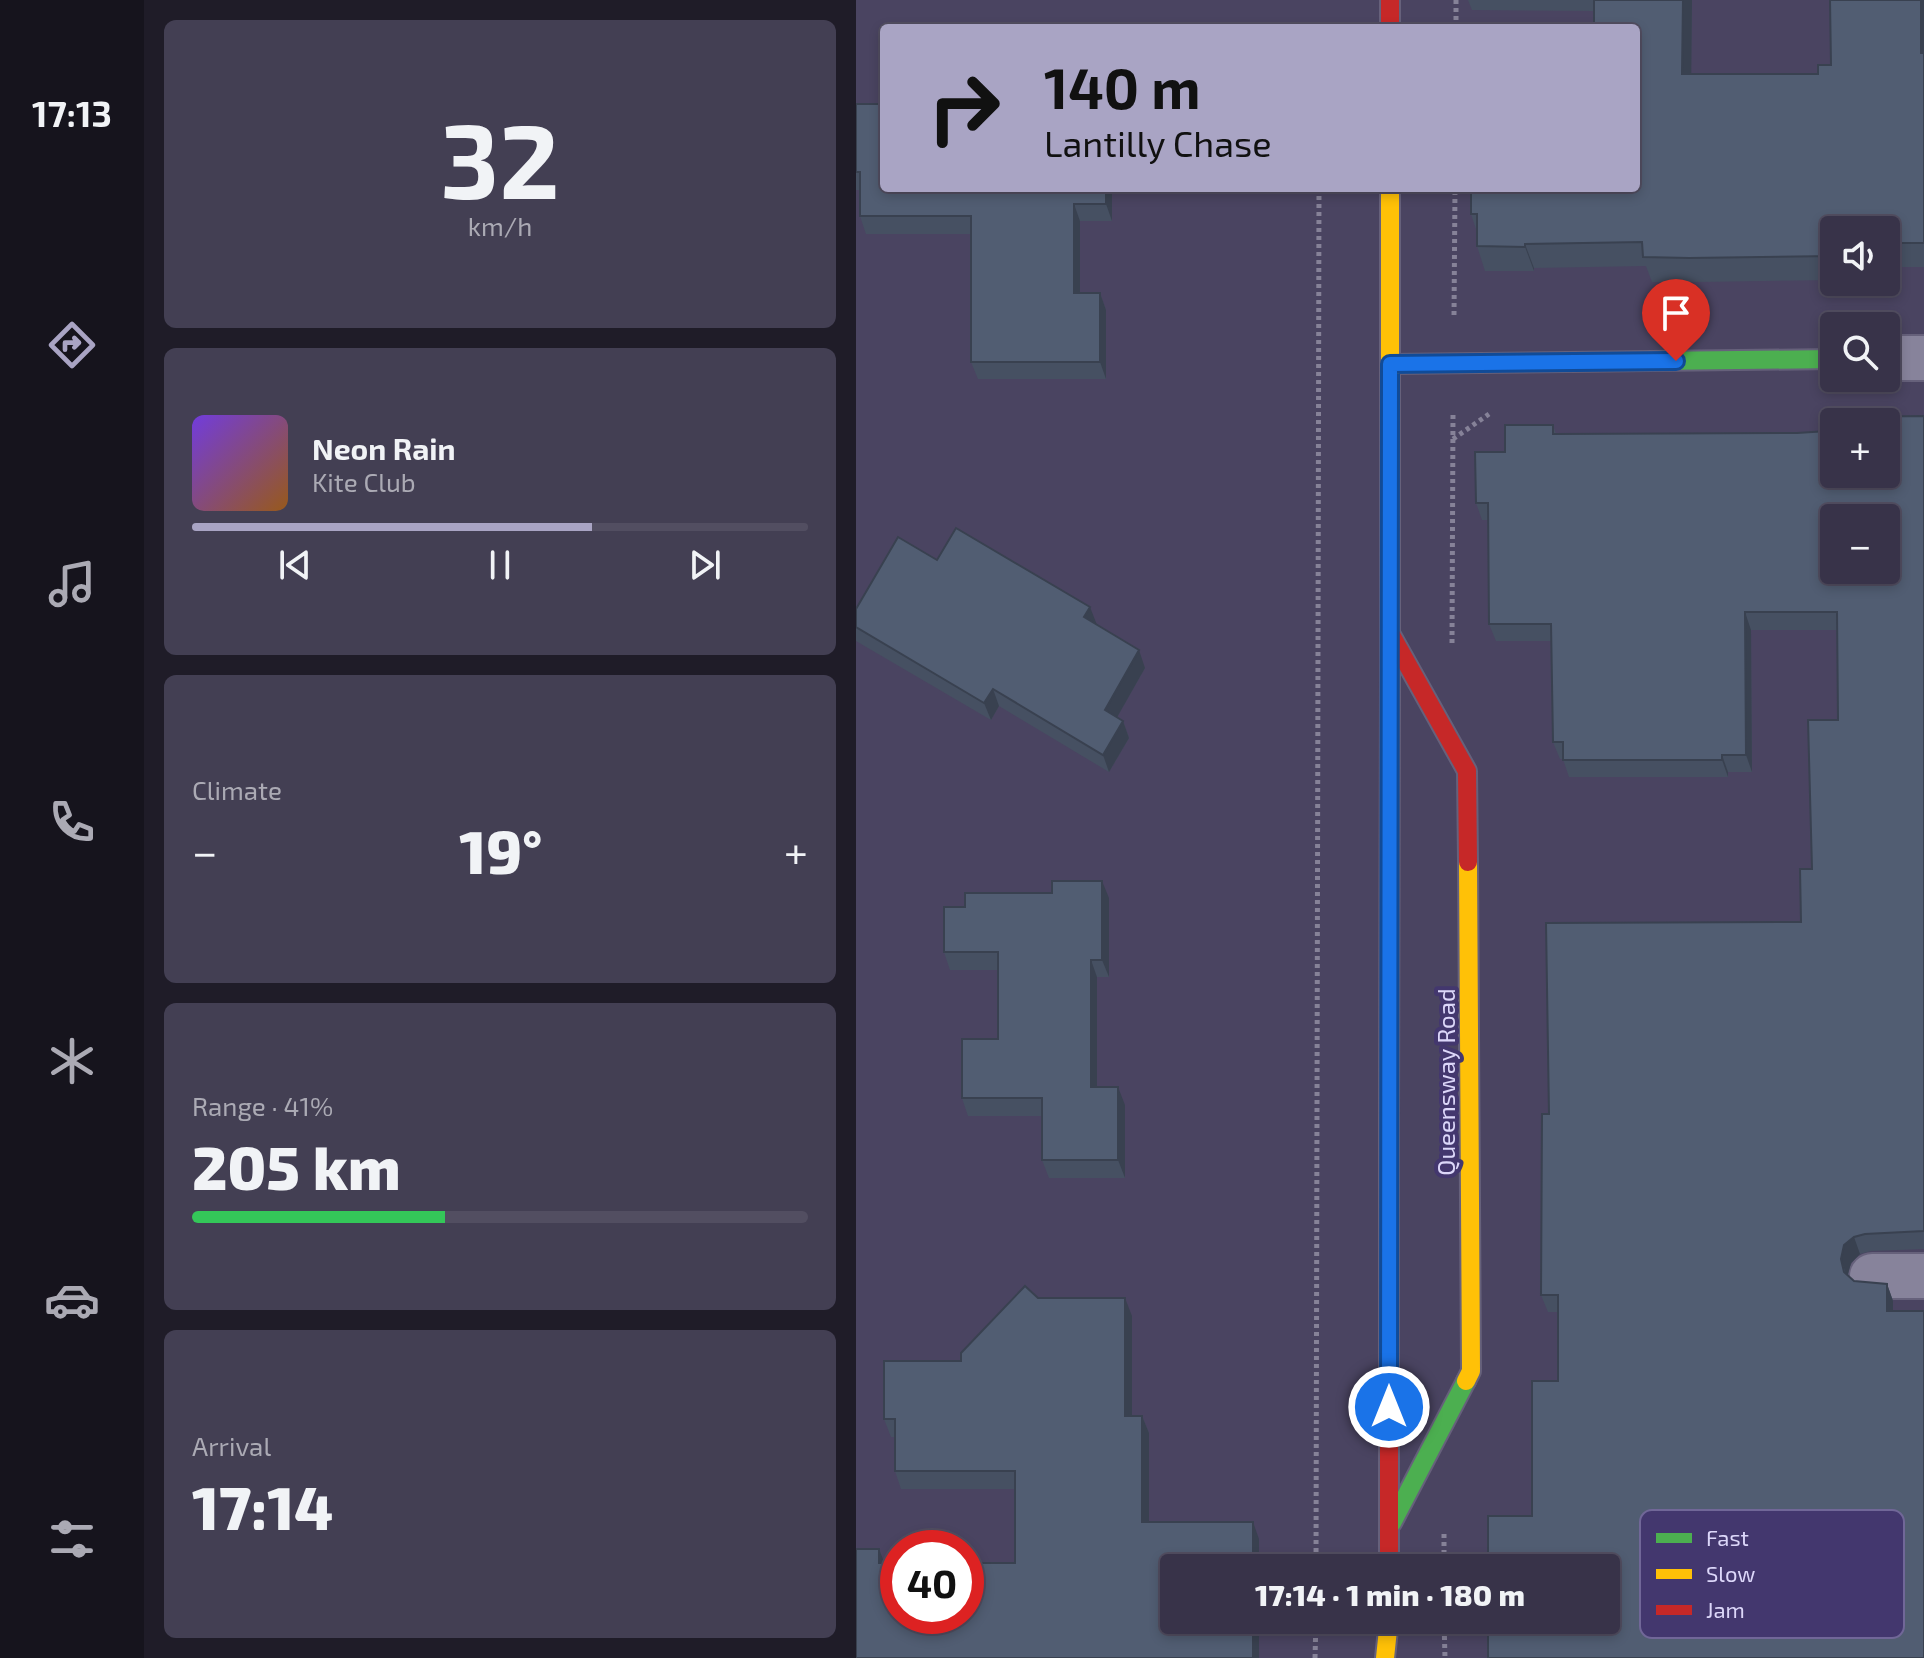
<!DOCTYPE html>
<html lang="en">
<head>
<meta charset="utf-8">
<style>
  :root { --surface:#383349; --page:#433f53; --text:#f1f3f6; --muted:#abaab4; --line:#524e61; --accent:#a9a4c4 }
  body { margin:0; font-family:"Exo 2",sans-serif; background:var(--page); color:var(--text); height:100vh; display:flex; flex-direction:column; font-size:30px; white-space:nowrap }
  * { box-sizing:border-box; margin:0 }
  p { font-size:26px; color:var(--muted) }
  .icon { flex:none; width:44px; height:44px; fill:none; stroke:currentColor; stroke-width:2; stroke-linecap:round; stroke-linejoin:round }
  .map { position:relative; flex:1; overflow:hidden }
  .drawer { display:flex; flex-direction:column; gap:20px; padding:20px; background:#1f1c28; width:712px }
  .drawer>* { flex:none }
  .hud { position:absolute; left:24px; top:24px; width:760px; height:168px; border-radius:8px; box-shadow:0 4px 12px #0003,0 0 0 2px var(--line); background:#a9a4c4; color:#111; overflow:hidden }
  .fabs { position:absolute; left:964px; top:216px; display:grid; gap:16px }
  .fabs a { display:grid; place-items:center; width:80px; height:80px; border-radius:8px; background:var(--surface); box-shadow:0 4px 12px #0003,0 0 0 2px var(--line); font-size:40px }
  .speed { position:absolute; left:24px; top:1530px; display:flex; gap:16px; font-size:40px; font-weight:700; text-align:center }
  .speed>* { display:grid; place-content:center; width:104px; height:104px; border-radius:50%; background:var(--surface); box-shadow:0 4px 12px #0003,0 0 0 2px var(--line); line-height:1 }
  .speed .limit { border:12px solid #d22; background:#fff; color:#111 }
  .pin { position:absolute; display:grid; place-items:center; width:68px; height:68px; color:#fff; margin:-82px -34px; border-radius:50% 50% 50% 0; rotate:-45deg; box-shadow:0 0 8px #0007 }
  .pin .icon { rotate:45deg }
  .me { position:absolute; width:88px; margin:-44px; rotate:0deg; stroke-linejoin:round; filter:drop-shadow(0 0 6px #0008) }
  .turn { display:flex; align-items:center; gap:28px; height:168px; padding:0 32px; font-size:36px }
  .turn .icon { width:104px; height:104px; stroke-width:2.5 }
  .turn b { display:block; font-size:56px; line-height:68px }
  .big { font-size:60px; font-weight:800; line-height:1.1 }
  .drawer .widget { flex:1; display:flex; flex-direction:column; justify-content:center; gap:12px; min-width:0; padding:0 28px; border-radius:12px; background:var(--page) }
  .drawer .dial { align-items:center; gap:0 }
  .dial b { font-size:104px; line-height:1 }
  .song { display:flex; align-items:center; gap:24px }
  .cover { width:96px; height:96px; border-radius:12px; background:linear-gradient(135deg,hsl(260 70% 55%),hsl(30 70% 35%)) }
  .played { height:8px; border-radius:4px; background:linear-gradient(90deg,var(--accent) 65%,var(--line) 65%) }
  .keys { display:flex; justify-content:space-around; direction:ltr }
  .heat { display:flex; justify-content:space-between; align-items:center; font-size:44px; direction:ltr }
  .charge { height:12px; border-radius:6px; background:linear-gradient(90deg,#34c759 41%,var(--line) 0) }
  .trip { position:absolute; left:304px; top:1554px; width:460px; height:80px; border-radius:8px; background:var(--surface); box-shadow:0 4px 12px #0003,0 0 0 2px var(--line); font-weight:800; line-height:80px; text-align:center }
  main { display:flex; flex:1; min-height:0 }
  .tab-bar { display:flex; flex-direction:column; width:144px; justify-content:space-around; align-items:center; background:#16141d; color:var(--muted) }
  .tab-bar .icon { width:56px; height:56px }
  .tab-bar .selected { color:var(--accent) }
  .tab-bar b { font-size:36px; color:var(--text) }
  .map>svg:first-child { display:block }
</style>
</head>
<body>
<main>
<nav class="tab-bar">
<b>17:13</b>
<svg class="icon selected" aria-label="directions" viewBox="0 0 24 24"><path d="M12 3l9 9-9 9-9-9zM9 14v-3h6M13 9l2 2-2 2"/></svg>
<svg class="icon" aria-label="music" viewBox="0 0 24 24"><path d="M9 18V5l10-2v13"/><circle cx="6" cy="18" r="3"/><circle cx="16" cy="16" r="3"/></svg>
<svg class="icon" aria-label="phone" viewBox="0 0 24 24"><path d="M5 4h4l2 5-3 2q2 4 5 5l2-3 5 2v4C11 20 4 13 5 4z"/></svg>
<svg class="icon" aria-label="climate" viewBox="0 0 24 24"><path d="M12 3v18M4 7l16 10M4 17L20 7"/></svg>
<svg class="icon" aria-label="car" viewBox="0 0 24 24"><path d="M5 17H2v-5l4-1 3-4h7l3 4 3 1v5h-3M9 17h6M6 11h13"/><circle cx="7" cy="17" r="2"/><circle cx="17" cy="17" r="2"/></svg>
<svg class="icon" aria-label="filters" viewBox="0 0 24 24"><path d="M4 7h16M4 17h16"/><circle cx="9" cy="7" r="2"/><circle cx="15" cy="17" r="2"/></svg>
</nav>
<section class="drawer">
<div class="widget dial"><b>32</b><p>km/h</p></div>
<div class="widget">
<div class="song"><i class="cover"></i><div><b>Neon Rain</b><p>Kite Club</p></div></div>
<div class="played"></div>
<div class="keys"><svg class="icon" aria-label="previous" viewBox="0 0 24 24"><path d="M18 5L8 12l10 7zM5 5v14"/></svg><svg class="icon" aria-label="pause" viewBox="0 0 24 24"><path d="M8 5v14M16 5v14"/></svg><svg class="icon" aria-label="next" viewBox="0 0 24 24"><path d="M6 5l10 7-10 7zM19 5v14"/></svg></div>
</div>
<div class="widget"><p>Climate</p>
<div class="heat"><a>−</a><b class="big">19°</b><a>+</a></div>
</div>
<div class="widget"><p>Range · 41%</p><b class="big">205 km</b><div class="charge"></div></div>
<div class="widget"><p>Arrival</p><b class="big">17:14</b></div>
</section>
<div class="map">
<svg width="1068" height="1658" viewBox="0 0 1068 1658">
  <rect width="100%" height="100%" fill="#4a4461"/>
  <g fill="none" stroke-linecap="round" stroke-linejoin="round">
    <defs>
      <g id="street">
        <polyline points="1030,358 1068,358"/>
        <polyline points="1016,1276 1068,1276"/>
      </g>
      <g id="fast">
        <polyline points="534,364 978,359"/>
        <polyline points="533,1117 534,680"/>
        <polyline points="536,1523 610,1381"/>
      </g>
      <g id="slow">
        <polyline points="534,680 534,188"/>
        <polyline points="610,1381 615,1371 612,862"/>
        <polyline points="529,1658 533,1620"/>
      </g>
      <g id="jam">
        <polyline points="534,0 534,28"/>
        <polyline points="535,635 611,771 612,862"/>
        <polyline points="533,1568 533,1117"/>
      </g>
    </defs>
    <use href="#street" stroke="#66617b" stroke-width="48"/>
    <use href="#fast" stroke="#66617b" stroke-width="22"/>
    <use href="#slow" stroke="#66617b" stroke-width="22"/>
    <use href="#jam" stroke="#66617b" stroke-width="22"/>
    <g stroke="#868298" stroke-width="5" stroke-dasharray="4 4" stroke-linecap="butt">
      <polyline points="600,28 600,0"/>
      <polyline points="598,315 599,188"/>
      <polyline points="597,439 633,414"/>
      <polyline points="596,643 597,413"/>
      <polyline points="588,1534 588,1568"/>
      <polyline points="460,1568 463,188"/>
      <polyline points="588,1620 589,1658"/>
      <polyline points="459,1658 460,1620"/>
    </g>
    <use href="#street" stroke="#87839b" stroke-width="44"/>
    <use href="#fast" stroke="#4caf50" stroke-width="18"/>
    <use href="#slow" stroke="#ffc107" stroke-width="18"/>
    <use href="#jam" stroke="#c62828" stroke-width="18"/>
  </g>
  <g fill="#465062">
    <polygon points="612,0 836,0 835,74 962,74 1068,0 1068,267 1030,267 1030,230 978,230 978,280 841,282 796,282 790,266 678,268 678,271 629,271 621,246 621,232 615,214 780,188 738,11 616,10"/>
    <polygon points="0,104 256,188 256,221 224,221 224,293 244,293 250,310 250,379 122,379 115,362 115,234 10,234 4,216 4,190 0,190"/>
    <polygon points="1068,416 1068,1249 1015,1251 1004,1254 995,1263 992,1275 998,1281 1031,1284 1037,1301 676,1516 702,1381 702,1312 692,1312 685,1295 693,1114 945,922 982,720 981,630 895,630 896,772 872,772 872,777 713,777 707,759 704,759 697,742 696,641 640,641 633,624 633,520 626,520 620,503 649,452 697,425 700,434 941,433 971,431"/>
    <polygon points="0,609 240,625 289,668 261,717 267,721 273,738 253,772 143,706 135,720 0,641"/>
    <polygon points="253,898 253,977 241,977 241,1087 269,1105 269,1178 193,1178 186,1160 186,1116 112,1116 106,1098 142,1039 142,970 94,970 88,952 109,907"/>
    <polygon points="182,1298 276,1316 276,1416 286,1416 293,1433 293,1522 403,1539 403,1658 28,1563 159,1563 159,1489 45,1489 39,1471 39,1437 35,1437 28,1419 105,1361"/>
  </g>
  <g fill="#394150">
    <polygon points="827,0 836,0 835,98 826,74"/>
    <polygon points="1065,0 1068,0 1068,61 1065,53"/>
    <polygon points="250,188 256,188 256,221 250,204"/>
    <polygon points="218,204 224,221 224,310 218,293"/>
    <polygon points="669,244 678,268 678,271 669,247"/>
    <polygon points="244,293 250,310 250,379 244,362"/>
    <polygon points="234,607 241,625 228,617"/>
    <polygon points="889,612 895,630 896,772 890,755"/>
    <polygon points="283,650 289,668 255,728 249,710"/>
    <polygon points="137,689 143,706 135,720 128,703"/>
    <polygon points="267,721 273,738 253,772 247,755"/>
    <polygon points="866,755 872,772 872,777 866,760"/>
    <polygon points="246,881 253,898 253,977 246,960"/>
    <polygon points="235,960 241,977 241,1105 235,1087"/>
    <polygon points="262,1087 269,1105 269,1178 262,1160"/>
    <polygon points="998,1237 1004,1254 995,1263 991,1277 995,1289 985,1259 988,1245"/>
    <polygon points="1031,1284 1037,1301 1037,1328 1031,1311"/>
    <polygon points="269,1298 276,1316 276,1433 269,1416"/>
    <polygon points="286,1416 293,1433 293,1539 286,1522"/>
    <polygon points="397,1522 403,1539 403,1568 397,1568"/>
    <polygon points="23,1549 30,1567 23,1563"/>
    <rect x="397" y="1620" width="6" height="38"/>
  </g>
  <g fill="#515d72" stroke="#394150" stroke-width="2" fill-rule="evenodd">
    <polygon points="738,0 827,0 826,74 962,74 962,65 975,65 974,0 1065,0 1065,53 1068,53 1068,243 1030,243 1030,230 978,230 978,256 833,258 787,257 786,242 669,244 669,247 621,246 621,214 615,214 615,188 780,188 780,28 738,28"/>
    <polygon points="0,104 28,104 28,188 250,188 250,204 218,204 218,293 244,293 244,362 115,362 115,216 4,216 4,172 0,172"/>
    <path d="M1068,416V1231L1009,1234L998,1237L988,1245L985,1259L988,1272L998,1281L1031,1284V1311H1068V1658H632V1620H750V1568H632V1516H676V1381H702V1295H685L686,1114H693L690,923L945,922L944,869H956L952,720H982L981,612H889L890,755H866V760H707V742H697L695,624H633L632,503H620L619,452H649V425H697V434L941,433L971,431V417ZM978,422H1030V474H978ZM978,518H1030V570H978Z"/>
    <polygon points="100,528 234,607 228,617 283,650 249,710 267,721 247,755 137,689 128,703 0,627 0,609 42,537 81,560"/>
    <polygon points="196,881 246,881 246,960 235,960 235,1087 262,1087 262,1160 186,1160 186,1098 106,1098 106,1039 142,1039 142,952 88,952 88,907 109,907 109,893 196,893"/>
    <polygon points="169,1286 182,1298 269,1298 269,1416 286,1416 286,1522 397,1522 397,1568 318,1568 318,1620 397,1620 397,1658 0,1658 0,1549 23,1549 23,1563 42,1563 42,1616 110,1616 110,1563 159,1563 159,1471 39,1471 39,1419 28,1419 28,1361 105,1361 105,1353"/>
  </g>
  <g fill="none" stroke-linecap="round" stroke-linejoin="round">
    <defs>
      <polyline id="route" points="533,1407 534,364 820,361"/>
    </defs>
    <use href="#route" stroke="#114b97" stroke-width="20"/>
    <use href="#route" stroke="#1a73e8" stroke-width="14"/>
  </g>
  <g text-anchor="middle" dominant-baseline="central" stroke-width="8" stroke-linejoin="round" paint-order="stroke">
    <g font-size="24" fill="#dcd7f9" stroke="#43376e">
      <text transform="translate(589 1082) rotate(-90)">Queensway Road</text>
    </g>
  </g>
  <rect x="784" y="1510" width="264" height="128" rx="12" fill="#43376e" stroke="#716798" stroke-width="2"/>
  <rect x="800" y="1533" width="36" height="10" fill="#4caf50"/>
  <rect x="800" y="1569" width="36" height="10" fill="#ffc107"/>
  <rect x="800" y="1605" width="36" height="10" fill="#c62828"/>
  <g font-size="22" fill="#dcd7f9">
    <text x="850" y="1546">Fast</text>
    <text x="850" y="1582">Slow</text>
    <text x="850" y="1618">Jam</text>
  </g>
</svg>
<div class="fabs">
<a><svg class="icon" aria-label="sound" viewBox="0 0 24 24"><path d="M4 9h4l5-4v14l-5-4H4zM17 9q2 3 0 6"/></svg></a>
<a><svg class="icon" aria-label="search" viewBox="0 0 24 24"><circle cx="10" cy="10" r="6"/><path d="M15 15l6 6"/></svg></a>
<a>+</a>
<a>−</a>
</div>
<div class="speed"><div class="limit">40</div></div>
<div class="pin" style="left:820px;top:361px;background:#d93025"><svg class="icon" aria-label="arrive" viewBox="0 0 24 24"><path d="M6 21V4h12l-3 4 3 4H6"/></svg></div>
<svg class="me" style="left:533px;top:1407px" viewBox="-20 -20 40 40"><circle r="17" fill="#1a73e8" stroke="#fff" stroke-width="3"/><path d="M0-11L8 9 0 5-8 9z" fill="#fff"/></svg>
<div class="trip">17:14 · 1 min · 180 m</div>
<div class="hud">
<div class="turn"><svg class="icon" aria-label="right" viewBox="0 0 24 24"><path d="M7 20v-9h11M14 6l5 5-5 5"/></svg><div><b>140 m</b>Lantilly Chase</div></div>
</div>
</div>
</main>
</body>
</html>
